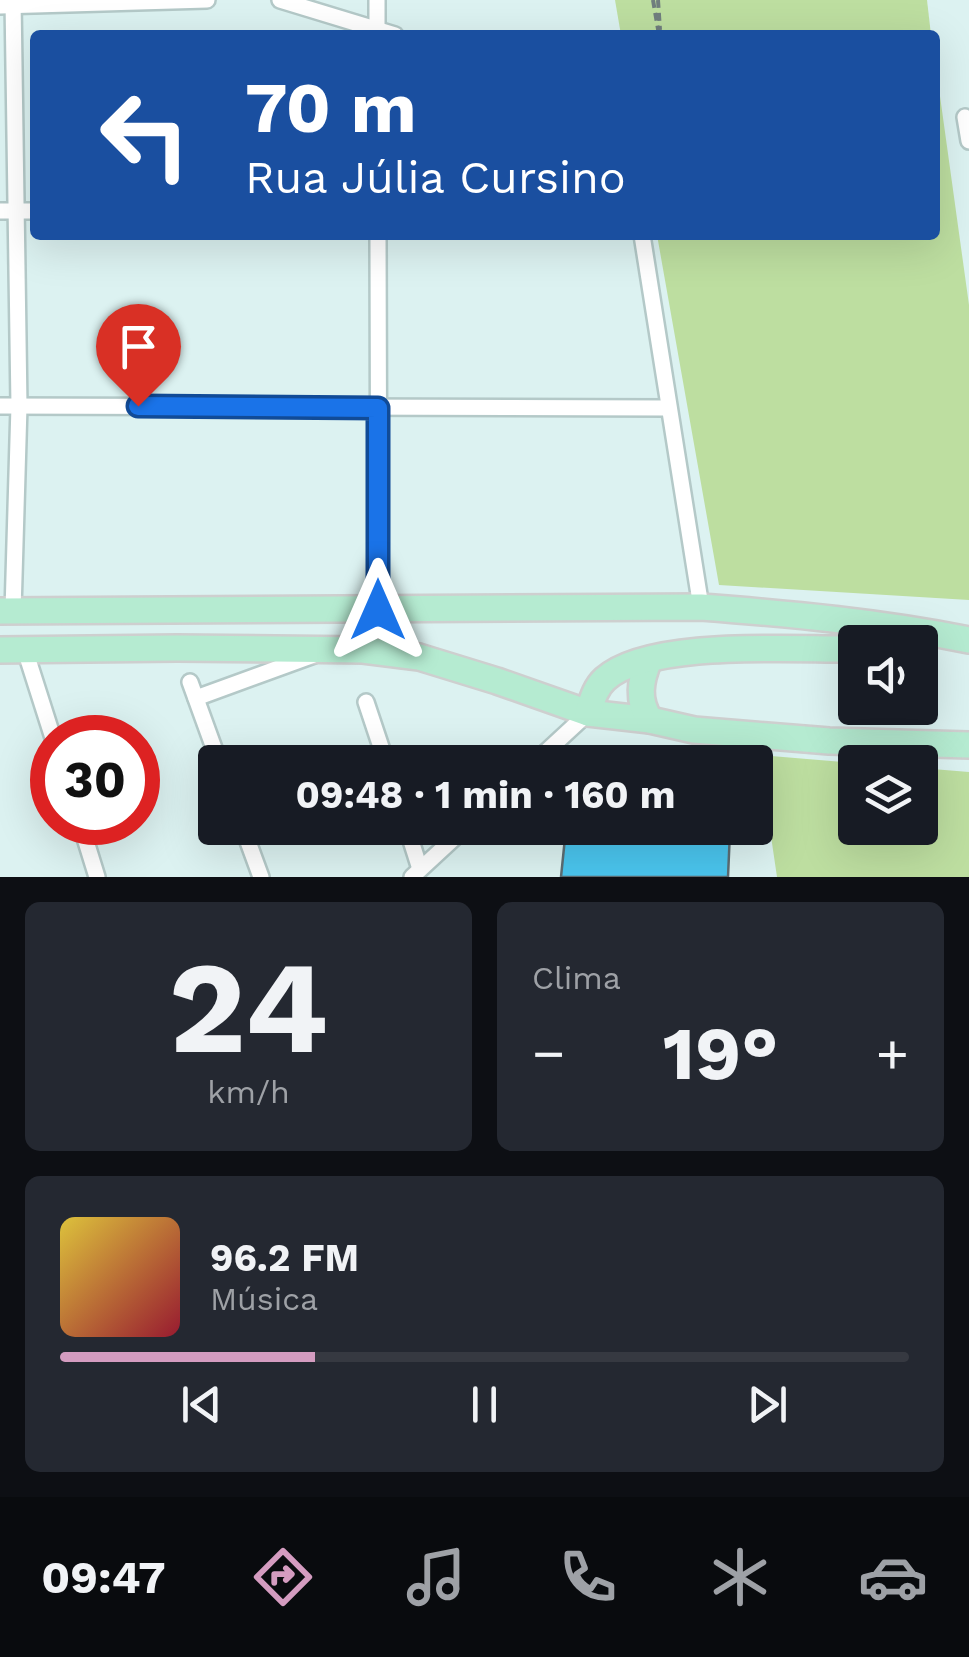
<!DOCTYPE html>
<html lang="pt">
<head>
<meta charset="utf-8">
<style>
  :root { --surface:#171b24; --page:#242831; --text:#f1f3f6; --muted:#9ea1a6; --line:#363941; --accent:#d49cc0 }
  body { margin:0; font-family:"Work Sans",sans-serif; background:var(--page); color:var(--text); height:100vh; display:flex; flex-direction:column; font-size:38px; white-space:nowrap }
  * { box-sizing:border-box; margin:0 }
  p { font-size:32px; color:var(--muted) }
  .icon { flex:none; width:55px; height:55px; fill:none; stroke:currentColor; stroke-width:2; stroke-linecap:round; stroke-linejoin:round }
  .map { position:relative; height:877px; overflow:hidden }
  .panel { display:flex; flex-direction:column; gap:25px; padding:25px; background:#0d0f14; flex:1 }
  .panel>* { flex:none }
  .banner { position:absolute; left:30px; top:30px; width:910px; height:210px; border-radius:10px; box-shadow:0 10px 40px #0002; background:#1a4fa0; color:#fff; overflow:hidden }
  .buttons { position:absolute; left:838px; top:625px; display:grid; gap:20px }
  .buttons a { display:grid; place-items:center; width:100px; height:100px; border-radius:10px; background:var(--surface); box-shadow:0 10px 40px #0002; font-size:50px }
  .speed { position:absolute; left:30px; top:715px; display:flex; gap:20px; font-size:50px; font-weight:700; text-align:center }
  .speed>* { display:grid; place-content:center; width:130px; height:130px; border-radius:50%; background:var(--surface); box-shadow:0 10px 40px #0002; line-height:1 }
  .speed .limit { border:15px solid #d22; background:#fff; color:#111 }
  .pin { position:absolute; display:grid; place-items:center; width:85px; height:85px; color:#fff; margin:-102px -42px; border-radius:50% 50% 50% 0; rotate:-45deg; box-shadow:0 0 10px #0007 }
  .pin .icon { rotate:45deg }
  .me { position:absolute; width:110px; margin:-55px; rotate:0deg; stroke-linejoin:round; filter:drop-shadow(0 0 8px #0008) }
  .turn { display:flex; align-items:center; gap:35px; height:210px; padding:0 50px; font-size:45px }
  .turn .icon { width:130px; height:130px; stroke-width:2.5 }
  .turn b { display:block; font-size:70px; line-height:85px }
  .big { font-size:75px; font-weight:700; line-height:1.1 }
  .panel .tile { flex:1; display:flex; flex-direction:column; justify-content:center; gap:15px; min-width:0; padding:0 35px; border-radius:15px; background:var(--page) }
  .panel .dial { align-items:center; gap:0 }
  .dial b { font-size:130px; line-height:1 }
  .song { display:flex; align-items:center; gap:30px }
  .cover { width:120px; height:120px; border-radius:15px; background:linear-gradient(135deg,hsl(50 70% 55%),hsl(350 70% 35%)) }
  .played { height:10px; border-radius:5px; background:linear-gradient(90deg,var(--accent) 30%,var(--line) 30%) }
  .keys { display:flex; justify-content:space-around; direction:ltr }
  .heat { display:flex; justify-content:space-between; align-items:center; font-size:55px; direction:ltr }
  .panel .tiles { flex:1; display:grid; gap:25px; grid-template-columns:1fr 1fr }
  .tile:last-child { grid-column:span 2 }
  .trip { position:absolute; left:198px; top:745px; width:575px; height:100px; border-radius:10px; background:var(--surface); box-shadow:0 10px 40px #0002; font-weight:700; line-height:100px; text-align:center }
  .menu { display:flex; height:160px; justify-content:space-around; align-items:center; background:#090b0e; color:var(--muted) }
  .menu .icon { width:70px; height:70px }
  .menu .selected { color:var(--accent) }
  .menu b { font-size:45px; color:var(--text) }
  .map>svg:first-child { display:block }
</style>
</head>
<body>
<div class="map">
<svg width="969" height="877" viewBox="0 0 969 877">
  <rect width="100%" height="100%" fill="#dcf2f1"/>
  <g fill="#bddea0">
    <polygon points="615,0 927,0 931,35 621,35"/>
    <polygon points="935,60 969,305 969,600 719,585 657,235 935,235"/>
    <polygon points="759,755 855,763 855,828 920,828 920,768 969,772 969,877 777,877"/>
  </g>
  <polygon fill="#4ac5ee" stroke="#5c6d73" stroke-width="2.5" points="566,828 730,831 728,877 561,877"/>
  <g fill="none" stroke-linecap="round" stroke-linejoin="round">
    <defs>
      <g id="street">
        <polyline points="280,0 395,35"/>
        <polyline points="377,0 377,35"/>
        <polyline points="0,6 207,0"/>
        <polyline points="965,117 969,141"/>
        <polyline points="0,211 35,211"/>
        <polyline points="378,235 379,610"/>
        <polyline points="642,235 701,607"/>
        <polyline points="0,406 668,408"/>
        <polyline points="13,611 19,406 13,0"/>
        <polyline points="25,650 53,738"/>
        <polyline points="190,682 219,762"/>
        <polyline points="196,698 314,655"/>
        <polyline points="366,702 386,762"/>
        <polyline points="535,762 588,713"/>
        <polyline points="80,822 97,877"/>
        <polyline points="243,828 261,877"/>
        <polyline points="407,828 420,869"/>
        <polyline points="412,877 465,828"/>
      </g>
      <g id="primary">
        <path d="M0,611L701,607C791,614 880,622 969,640"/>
        <polyline points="0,650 177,648 363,650 419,657 497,681 588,713 650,720 694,730 829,741 969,745"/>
        <path d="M649,660C640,681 637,700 650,720"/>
        <path d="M588,713C592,701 595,688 605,679C650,639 794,650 855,649"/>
      </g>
    </defs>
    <use href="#street" stroke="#b4c9c8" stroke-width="20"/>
    <use href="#primary" stroke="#cecfcf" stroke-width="30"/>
    <g stroke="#707e7e" stroke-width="4" stroke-dasharray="8 5" stroke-linecap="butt">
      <polyline points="653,0 659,35"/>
      <polyline points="658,0 660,30"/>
    </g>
    <use href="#street" stroke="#fff" stroke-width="15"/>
    <use href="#primary" stroke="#b5ebd1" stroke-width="25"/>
  </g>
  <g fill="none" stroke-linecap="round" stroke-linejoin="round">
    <defs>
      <polyline id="route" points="138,406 378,408 378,610"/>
    </defs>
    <use href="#route" stroke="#114b97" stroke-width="25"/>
    <use href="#route" stroke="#1a73e8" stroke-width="18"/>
  </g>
</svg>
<div class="buttons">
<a><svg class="icon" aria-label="sound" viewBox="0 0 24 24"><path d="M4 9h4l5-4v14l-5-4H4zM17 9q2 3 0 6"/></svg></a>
<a><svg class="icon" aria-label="layers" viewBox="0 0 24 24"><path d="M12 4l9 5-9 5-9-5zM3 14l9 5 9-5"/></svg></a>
</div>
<div class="speed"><div class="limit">30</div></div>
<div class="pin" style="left:138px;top:406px;background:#d93025"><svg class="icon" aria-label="arrive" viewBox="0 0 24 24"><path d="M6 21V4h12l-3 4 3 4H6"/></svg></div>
<svg class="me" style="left:378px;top:610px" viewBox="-20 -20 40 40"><path d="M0-17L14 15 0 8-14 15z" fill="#1a73e8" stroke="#fff" stroke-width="4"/></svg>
<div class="trip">09:48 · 1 min · 160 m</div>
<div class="banner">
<div class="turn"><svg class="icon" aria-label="left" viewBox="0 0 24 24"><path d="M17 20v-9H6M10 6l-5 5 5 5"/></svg><div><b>70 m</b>Rua Júlia Cursino</div></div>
</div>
</div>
<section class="panel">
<div class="tiles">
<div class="tile dial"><b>24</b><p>km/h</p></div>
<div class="tile"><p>Clima</p>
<div class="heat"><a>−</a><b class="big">19°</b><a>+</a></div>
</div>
<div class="tile">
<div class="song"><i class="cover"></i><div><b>96.2 FM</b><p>Música</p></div></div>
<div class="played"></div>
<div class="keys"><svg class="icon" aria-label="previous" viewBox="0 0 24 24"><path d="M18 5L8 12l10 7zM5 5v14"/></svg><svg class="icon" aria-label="pause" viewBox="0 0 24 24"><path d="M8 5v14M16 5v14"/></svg><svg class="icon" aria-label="next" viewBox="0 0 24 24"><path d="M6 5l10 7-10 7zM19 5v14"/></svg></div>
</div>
</div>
</section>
<nav class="menu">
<b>09:47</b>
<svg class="icon selected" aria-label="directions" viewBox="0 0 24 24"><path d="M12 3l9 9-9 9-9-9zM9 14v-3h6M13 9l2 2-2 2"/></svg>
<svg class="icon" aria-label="music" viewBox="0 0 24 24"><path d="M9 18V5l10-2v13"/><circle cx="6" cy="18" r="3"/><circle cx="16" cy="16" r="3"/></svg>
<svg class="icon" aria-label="phone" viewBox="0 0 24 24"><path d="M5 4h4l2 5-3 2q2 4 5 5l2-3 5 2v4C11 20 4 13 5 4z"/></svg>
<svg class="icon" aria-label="climate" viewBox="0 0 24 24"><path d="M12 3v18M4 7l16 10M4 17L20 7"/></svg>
<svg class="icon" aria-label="car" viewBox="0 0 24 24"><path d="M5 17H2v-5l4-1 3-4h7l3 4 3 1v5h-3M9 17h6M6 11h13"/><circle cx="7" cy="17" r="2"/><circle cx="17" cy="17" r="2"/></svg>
</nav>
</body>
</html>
